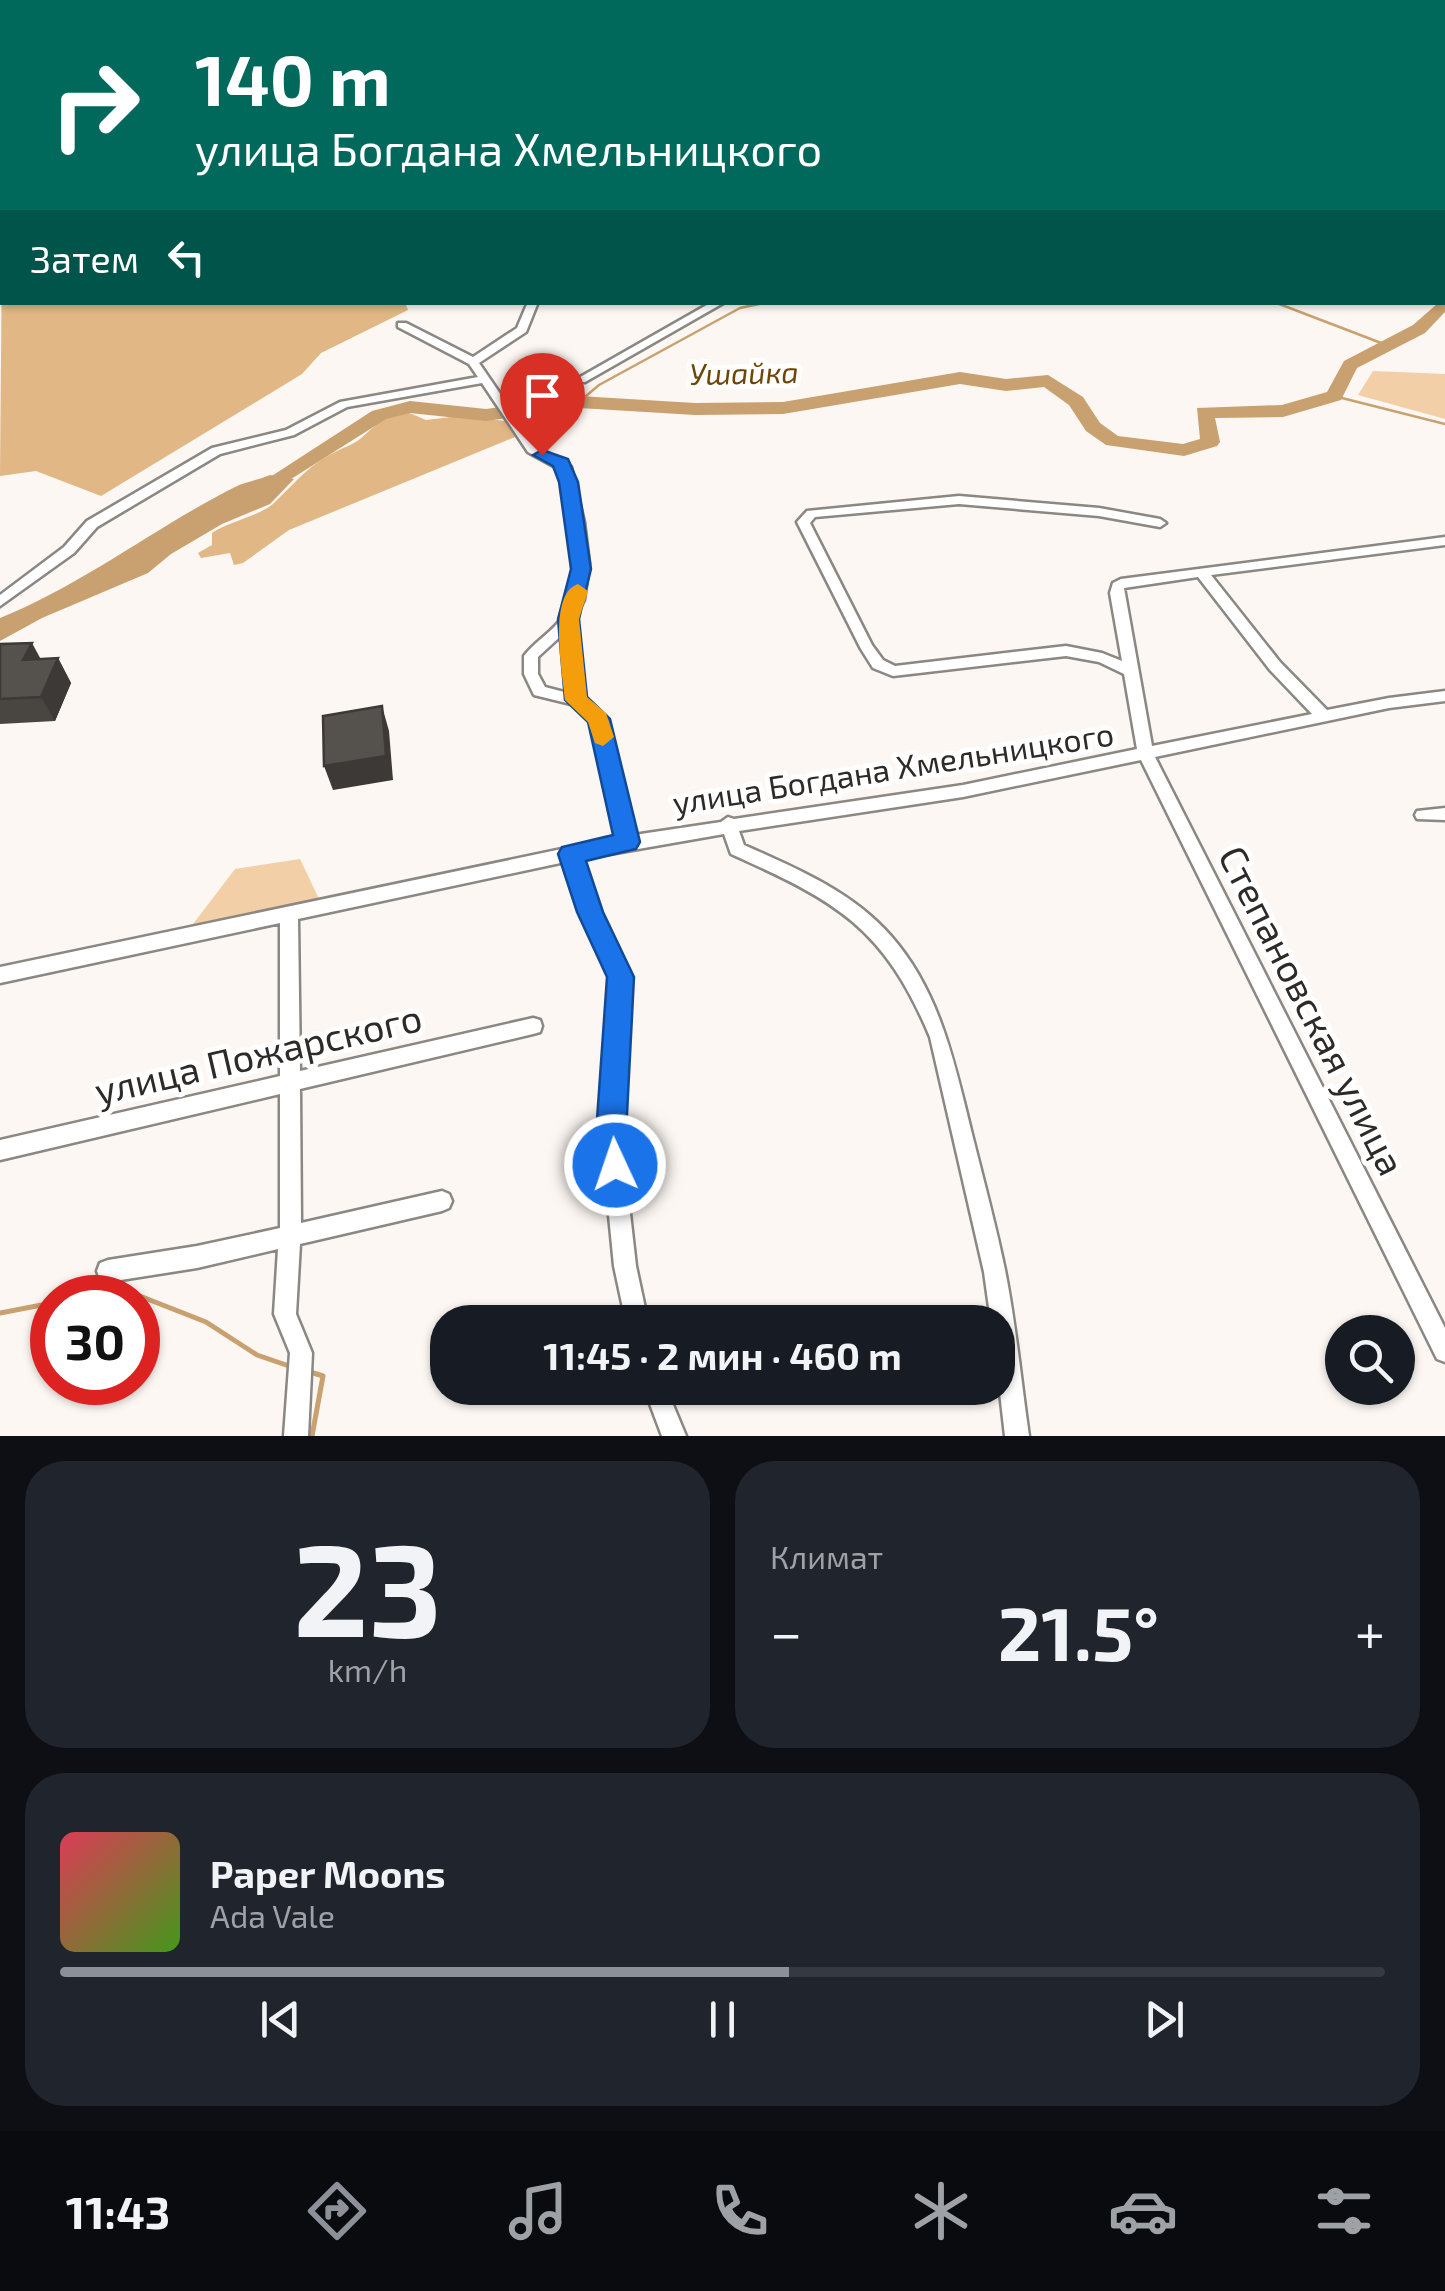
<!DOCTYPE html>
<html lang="ru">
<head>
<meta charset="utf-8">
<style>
  :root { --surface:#171b24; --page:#20242c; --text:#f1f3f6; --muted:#9ea1a6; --line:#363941; --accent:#8c9099 }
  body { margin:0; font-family:"Exo 2",sans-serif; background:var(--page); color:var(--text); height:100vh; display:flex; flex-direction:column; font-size:38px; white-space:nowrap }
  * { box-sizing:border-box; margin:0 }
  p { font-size:32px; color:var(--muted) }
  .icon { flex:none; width:55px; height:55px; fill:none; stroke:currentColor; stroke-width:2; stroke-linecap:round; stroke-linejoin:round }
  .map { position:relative; height:1436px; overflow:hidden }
  .sheet { display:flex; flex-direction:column; gap:25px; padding:25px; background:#0d0f14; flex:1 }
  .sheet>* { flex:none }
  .banner { position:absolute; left:0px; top:0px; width:1445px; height:305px; box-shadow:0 2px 8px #0004; background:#00695c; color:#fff; overflow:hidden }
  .fabs { position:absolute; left:1325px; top:1315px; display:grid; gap:20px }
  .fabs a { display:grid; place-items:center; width:90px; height:90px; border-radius:50%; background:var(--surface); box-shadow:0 2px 8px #0004; font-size:50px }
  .speed { position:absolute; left:30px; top:1275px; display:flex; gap:20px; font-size:50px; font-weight:700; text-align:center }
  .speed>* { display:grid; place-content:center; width:130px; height:130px; border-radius:50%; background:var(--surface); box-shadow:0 2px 8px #0004; line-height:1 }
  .speed .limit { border:15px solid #d22; background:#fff; color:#111 }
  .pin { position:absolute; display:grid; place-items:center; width:85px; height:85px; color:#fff; margin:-102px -42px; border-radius:50% 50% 50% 0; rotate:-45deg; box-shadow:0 0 10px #0007 }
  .pin .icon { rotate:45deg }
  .me { position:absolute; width:110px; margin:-55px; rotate:357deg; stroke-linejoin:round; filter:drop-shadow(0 0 8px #0008) }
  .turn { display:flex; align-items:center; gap:35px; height:210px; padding:0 30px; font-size:45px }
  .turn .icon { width:130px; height:130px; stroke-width:2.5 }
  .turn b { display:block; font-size:70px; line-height:85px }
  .then { display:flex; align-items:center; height:95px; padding:0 30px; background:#0003; gap:20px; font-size:38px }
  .big { font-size:75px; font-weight:700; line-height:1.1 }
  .sheet .card { flex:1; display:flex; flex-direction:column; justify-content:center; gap:15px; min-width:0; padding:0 35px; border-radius:40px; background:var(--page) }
  .sheet .dial { align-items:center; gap:0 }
  .dial b { font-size:130px; line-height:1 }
  .song { display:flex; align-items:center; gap:30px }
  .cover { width:120px; height:120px; border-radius:15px; background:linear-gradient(135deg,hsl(350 70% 55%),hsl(100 70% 35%)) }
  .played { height:10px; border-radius:5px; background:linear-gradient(90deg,var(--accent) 55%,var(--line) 55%) }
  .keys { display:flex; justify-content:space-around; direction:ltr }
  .heat { display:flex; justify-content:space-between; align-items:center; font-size:55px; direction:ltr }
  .sheet .tiles { flex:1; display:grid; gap:25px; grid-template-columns:1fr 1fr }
  .card:last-child { grid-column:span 2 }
  .trip { position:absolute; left:430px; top:1305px; width:585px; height:100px; border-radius:40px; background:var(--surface); box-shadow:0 2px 8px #0004; font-weight:700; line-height:100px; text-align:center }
  .menu { display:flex; height:160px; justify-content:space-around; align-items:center; background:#090b0e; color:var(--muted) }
  .menu .icon { width:70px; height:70px }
  .menu .selected { color:var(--accent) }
  .menu b { font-size:45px; color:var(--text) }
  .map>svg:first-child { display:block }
</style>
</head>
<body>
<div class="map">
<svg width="1445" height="1436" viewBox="0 0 1445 1436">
  <rect width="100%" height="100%" fill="#fcf7f2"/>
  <g fill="#f2cfa6">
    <polygon points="1373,371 1445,374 1445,419 1358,395"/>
    <polygon points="300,859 320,901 190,928 235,869"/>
  </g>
  <g fill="#e0b785">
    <polygon points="691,0 1445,0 1445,156 1442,2"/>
    <polygon points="2,246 2,302 405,302 408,310 321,353 302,374 101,496 36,471 0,476"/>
    <path d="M407,412L426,420L460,416L505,421L515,437L289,530L243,563L234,565L230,553L201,558L198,553L212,545V533C230,521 261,516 275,502C302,476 312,461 348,446C369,438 375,415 407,412Z"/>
  </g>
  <path fill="#c9a06f" d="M270,475L294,479L270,504L222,524L171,554L148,573L42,618L0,641V618C84,584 154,528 235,487C245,482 258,480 270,475Z"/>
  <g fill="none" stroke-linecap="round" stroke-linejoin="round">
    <g stroke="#c9a06f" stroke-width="2.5">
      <polyline points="1274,302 1389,346"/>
      <polyline points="1334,396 1445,424"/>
      <polyline points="579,402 599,385 740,308 768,302"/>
    </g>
    <g stroke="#c9a06f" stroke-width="5">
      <polyline points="87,1298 127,1291 206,1322 257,1355 289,1366"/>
      <polyline points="0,1313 52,1303"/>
      <polyline points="310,1372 323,1376 312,1436"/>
    </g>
    <polygon fill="#c9a06f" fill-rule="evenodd" points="1445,297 1445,312 1425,333 1357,368 1341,400 1283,417 1215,418 1220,442 1217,446 1184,456 1106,445 1086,431 1069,405 1044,387 1006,391 960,384 783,414 695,415 579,408 486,421 410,413 386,419 261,498 247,498 244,494 372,411 410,401 486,409 579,396 695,403 783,402 960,372 1006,379 1048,375 1083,397 1100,423 1118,436 1183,444 1200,439 1197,408 1282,405 1327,392 1344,361 1413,325"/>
    <defs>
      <g id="minor">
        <polygon points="1440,0 1445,0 1445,6 1443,5"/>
        <path d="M528,302H538L526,332L479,363L536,446L571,467L584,522L589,563L584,600L575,618L583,698L606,719L634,835L721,822L728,817L734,819L963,785L1137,749L1124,674L1099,662L1066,656L893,676L873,668L861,649L797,522L807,511L959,496L1099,508L1160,519L1166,523L1160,527L1099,516L959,504L815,517L810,523L872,645L883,660L895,666L1066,646L1102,653L1122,661L1110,593L1113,583L1121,579L1445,537V545L1211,575L1280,662L1327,710L1389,698L1445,691V701L1389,708L1155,757L1445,1328V1362L1437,1359L1141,760L963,797L739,831L744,845C796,868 853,892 891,936C941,993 955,1066 973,1138C984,1182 996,1226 1005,1270C1016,1325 1021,1381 1029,1436H1005L998,1375V1322H991L984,1272L930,1037C884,927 836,901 731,854L724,834L581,859L599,912L630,977L621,1134L636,1266L648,1322H626L614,1266L601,1134L612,977L581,912L565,862L298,919L300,1071L533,1018L540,1020L542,1026L540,1032L533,1034L300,1089L301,1223L442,1191L449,1194L452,1201L449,1208L442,1211L300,1244L296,1314L312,1353L308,1436H284L290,1353L274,1314L278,1249L197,1268L108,1282L100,1279L97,1271L100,1263L108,1260L197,1246L280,1228V1094L0,1160V1140L280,1076V923L0,983V967L619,837L591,721L571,704L534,695L524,674V656C535,641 553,632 563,616C590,574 571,513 559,469L528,452L482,383L347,407L294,435L220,454L97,527L74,553L0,606V595L64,547L87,521L212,448L286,430L340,402L478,377L469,364L398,327V323H406L473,357L517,328ZM1198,577L1270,670L1312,714L1152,746L1124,588ZM563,634L568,693L545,687L538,674V657Z"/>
        <polygon points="712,302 725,302 585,382 577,382 575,380"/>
        <polygon points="1445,808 1445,820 1417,819 1415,815 1417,811"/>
        <polygon points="644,1388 666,1388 686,1436 662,1436"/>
      </g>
    </defs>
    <use href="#minor" stroke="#8b8782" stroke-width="5"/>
    <use href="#minor" fill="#fff" fill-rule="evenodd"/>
  </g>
  <polygon fill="#494642" points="0,644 41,659 58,658 71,683 55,721 0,724"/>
  <g fill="#3c3936">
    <polygon points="32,643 45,667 23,660"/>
    <polygon points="58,658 71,683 55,721 41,697"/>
    <polygon points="382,706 389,731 393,780 333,790 324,766"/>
  </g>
  <g fill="#55514d" stroke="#3c3936" stroke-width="2.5">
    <polygon points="32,643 23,660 58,658 41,697 0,699 0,644"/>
    <polygon points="382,706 386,756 324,766 323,716"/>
  </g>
  <polygon fill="#1a73e8" stroke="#114b97" stroke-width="2.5" points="542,450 568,459 578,482 591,569 579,619 587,697 610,719 640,842 636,849 586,861 603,912 634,977 626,1134 630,1165 626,1176 615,1180 604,1176 596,1134 607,977 577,912 558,854 562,847 613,835 588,722 565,700 558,619 571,569 559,482 553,466 533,455"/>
  <path fill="#f59e0b" d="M578,584L588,591L579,619L587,697L606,713L614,737L603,746L595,743L588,722L565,700C563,674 547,594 578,584Z"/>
  <g text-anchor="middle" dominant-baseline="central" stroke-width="10" stroke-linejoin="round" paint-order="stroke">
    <g font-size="30" font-style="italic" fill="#6e4708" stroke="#fff">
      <text transform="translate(744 372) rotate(-1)">Ушайка</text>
    </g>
    <g font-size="32" fill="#2d2b29" stroke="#fff">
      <text transform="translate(893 767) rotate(-9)">улица Богдана Хмельницкого</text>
    </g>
    <g font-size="38" fill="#2d2b29" stroke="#fff">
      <text transform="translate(1313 1010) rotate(63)">Степановская улица</text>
      <text transform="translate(258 1053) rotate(-13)">улица Пожарского</text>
    </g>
  </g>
</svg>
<div class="fabs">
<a><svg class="icon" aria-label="search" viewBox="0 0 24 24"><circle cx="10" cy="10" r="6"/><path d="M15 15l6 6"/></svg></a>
</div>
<div class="speed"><div class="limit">30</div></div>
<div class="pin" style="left:542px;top:455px;background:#d93025"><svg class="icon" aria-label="arrive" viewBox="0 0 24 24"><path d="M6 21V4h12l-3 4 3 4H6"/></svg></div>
<svg class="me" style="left:615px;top:1165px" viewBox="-20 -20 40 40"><circle r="17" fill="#1a73e8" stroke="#fff" stroke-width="3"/><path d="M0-11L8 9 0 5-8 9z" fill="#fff"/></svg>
<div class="trip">11:45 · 2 мин · 460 m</div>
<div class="banner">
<div class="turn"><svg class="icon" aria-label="right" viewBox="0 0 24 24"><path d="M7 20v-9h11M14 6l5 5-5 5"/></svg><div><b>140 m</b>улица Богдана Хмельницкого</div></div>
<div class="then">Затем<svg class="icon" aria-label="left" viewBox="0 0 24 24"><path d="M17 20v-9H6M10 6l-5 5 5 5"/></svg></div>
</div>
</div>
<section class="sheet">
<div class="tiles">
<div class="card dial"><b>23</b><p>km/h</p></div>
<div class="card"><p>Климат</p>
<div class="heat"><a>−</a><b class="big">21.5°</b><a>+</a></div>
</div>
<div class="card">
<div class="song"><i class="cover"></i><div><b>Paper Moons</b><p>Ada Vale</p></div></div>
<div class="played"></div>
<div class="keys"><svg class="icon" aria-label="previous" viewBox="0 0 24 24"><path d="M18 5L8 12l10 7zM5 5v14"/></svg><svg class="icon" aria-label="pause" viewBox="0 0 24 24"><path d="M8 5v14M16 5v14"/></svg><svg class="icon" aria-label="next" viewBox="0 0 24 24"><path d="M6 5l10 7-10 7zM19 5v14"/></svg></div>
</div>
</div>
</section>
<nav class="menu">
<b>11:43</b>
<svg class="icon selected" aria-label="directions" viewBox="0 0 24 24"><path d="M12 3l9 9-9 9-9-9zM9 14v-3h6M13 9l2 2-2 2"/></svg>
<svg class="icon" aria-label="music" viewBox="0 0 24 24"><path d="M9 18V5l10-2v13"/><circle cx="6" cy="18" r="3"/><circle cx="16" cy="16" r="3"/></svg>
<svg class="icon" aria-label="phone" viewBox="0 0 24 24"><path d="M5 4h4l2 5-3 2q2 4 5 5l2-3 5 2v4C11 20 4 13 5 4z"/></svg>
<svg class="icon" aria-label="climate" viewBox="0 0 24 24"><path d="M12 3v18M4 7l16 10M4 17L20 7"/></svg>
<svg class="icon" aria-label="car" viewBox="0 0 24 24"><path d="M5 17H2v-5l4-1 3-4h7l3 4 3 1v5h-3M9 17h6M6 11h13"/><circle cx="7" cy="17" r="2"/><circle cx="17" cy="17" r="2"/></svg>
<svg class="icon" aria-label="filters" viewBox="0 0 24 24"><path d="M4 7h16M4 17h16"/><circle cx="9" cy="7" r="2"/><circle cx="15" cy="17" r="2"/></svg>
</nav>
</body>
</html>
